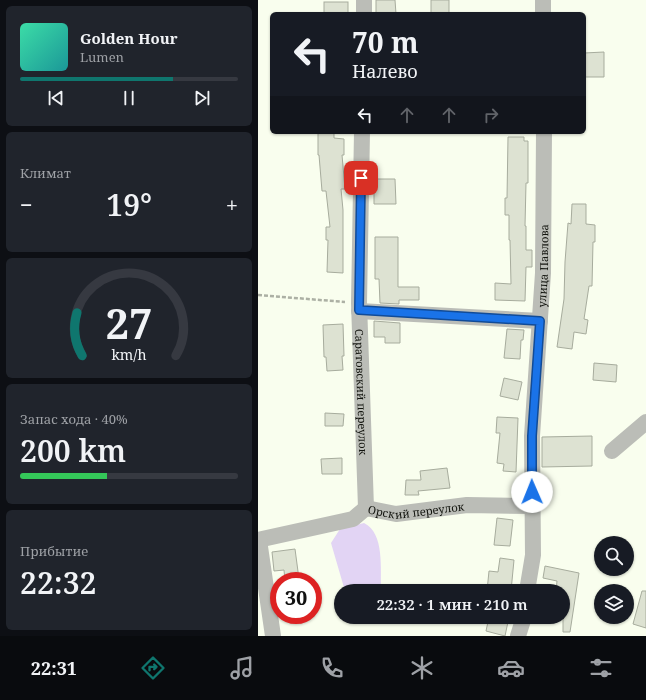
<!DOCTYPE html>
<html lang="ru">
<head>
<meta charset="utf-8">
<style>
  :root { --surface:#171b24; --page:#20242c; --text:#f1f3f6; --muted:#9ea1a6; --line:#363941; --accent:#0f766e }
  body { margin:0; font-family:"Noto Serif",serif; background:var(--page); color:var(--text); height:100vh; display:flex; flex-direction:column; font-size:15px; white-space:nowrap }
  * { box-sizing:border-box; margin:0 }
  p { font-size:13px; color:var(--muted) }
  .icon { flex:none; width:22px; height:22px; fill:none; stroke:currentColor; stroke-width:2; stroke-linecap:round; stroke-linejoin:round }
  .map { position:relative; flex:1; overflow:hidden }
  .sheet { display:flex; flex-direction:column; gap:6px; padding:6px; background:#0d0f14; width:258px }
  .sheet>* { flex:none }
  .guide { position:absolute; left:12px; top:12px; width:316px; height:122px; border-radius:6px; box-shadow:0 1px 3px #0004; background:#171b24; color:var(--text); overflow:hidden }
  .controls { position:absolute; left:336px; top:536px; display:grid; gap:8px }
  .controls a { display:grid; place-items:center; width:40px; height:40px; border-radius:50%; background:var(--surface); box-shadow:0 1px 3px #0004; font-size:20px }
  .speed { position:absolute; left:12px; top:572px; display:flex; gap:8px; font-size:20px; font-weight:700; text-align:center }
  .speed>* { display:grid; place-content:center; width:52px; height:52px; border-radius:50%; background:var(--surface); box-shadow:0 1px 3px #0004; line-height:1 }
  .speed .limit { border:6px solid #d22; background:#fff; color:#111 }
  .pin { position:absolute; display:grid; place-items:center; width:34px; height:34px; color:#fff; margin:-17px; border-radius:8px; box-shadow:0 2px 6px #0006 }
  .me { position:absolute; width:44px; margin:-22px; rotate:359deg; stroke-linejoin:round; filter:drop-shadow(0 0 3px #0008) }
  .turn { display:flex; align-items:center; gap:14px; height:84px; padding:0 16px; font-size:18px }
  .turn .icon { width:52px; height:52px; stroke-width:2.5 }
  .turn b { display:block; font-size:28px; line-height:34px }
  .lanes { display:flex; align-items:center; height:38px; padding:0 16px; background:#0003; justify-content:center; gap:20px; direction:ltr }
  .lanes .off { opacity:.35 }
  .big { font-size:30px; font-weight:600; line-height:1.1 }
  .sheet .card { flex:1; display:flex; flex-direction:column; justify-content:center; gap:6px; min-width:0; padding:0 14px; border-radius:6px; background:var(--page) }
  .sheet .dial { align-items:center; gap:0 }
  .dial svg { height:104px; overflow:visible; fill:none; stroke:var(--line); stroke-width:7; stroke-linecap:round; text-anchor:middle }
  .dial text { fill:var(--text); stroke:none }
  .song { display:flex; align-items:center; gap:12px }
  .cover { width:48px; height:48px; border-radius:6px; background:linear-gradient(135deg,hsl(160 70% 55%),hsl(180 70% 35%)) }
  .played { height:4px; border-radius:2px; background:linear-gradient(90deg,var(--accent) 70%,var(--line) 70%) }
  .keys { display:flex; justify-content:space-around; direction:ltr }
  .heat { display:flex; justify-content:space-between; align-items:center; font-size:22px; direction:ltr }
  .charge { height:6px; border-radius:3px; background:linear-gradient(90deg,#34c759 40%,var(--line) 0) }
  .trip { position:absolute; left:76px; top:584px; width:236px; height:40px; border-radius:20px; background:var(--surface); box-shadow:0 1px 3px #0004; font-weight:600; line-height:40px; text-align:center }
  .dock { display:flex; height:64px; justify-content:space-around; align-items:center; background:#090b0e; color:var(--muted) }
  .dock .icon { width:28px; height:28px }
  .dock .active { color:var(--accent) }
  .dock b { font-size:18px; color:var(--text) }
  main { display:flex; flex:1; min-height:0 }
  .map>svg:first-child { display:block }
</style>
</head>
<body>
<main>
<section class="sheet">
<div class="card">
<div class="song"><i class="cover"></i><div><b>Golden Hour</b><p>Lumen</p></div></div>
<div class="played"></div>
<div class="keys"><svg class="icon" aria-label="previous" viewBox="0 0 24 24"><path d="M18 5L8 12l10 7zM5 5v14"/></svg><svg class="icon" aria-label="pause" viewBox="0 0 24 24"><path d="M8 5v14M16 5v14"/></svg><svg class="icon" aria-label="next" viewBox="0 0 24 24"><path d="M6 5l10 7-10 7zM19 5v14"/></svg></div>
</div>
<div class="card"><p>Климат</p>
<div class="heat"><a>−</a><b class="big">19°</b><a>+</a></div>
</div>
<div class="card dial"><svg viewBox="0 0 100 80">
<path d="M14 69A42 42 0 1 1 86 69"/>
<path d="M14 69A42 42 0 0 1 10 36" stroke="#0f766e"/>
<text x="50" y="56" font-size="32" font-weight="700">27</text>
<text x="50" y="72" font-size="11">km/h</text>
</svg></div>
<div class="card"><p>Запас хода · 40%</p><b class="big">200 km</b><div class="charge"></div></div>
<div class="card"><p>Прибытие</p><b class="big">22:32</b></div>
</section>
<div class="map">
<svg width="388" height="636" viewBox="0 0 388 636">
  <rect width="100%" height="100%" fill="#f9feee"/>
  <path fill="#e2d4f4" d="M106,523C127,533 122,570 123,590L87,591L73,543L82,529Z"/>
  <g fill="#dde2d2" stroke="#a7ac9d">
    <polygon points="118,0 137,0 138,14 118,14"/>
    <rect x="173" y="0" width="18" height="14"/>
    <rect x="66" y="2" width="24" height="12"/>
    <polygon points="346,52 346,77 326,77 326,53"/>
    <polygon points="60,132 76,133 76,138 86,139 86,155 84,155 87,189 83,189 85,210 85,273 69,272 70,240 68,240 68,227 72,227 68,191 64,191 61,155 60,155"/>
    <polygon points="250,137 266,137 266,141 270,141 270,183 268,183 267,226 268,226 268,250 274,250 274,267 268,267 267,301 237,300 237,283 253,284 252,240 251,240 251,215 247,215 247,198 249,198"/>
    <polygon points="116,179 137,179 138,204 116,204"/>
    <polygon points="314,204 328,204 328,224 337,225 337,242 335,242 334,286 331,286 326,319 330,320 328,334 316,332 314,349 299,347 306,299 307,262 310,223 313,224"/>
    <polygon points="117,237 140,237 140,287 161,287 161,300 141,300 141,304 122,303 121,279 117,279"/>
    <polygon points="116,321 142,323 142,343 127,343 127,337 116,337"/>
    <polygon points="85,324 86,356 84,356 85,370 69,371 68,357 66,357 65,325"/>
    <polygon points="249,329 266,330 265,340 263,340 262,359 246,358"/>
    <polygon points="336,363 359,365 358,382 335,380"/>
    <polygon points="246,378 264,382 260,400 242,396"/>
    <polygon points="67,413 86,414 85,426 67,426"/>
    <polygon points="239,417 260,418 258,472 245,471 246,464 239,463 242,433 238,433"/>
    <polygon points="334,436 334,466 284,467 284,437"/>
    <polygon points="84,458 84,474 64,474 63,459"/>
    <polygon points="189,468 192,488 160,491 161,495 147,495 148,480 163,480 162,471"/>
    <polygon points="239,518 255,520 252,546 236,545"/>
    <polygon points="37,549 41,579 27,581 26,570 16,571 14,552"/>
    <polygon points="242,558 256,560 253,591 229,591 231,571 240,572"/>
    <polygon points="287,566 321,573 312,632 305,632 305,591 298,591 299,581 285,578"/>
    <polygon points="384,591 388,591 388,628 375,624"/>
    <polygon points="231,617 251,617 247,636 228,631"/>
  </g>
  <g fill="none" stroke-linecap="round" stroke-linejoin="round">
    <polyline stroke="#acb0a4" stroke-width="2.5" stroke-dasharray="4 2" stroke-linecap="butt" points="0,295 87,302"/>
    <g stroke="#bbbdb7" stroke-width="16">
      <polyline points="285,0 285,14"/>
      <polyline points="106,14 106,0"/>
      <path id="s1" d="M104,132L101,303L108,508"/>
      <polyline points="101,311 282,321"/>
      <polyline points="354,451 388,422"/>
      <path id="s2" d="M0,540L95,519L108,508L138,514L209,505L274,506"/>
      <polyline points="1,540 15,636"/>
      <path id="s3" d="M269,591L275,555L274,436L285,273L286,132"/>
      <polyline points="260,636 266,617"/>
    </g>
  </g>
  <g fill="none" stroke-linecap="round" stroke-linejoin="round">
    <defs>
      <polyline id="route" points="103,178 101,310 282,321 274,436 274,492"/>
    </defs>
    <use href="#route" stroke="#114b97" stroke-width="10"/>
    <use href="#route" stroke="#1a73e8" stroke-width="7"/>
  </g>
  <g text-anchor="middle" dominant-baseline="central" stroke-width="4" stroke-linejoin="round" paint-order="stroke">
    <g font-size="11" fill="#12140e" stroke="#fff">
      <text stroke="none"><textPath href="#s3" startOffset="326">улица Павлова</textPath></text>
      <text stroke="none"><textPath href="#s1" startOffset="260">Саратовский переулок</textPath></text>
      <text stroke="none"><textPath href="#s2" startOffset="165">Орский переулок</textPath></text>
    </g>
  </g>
</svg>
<div class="controls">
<a><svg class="icon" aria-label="search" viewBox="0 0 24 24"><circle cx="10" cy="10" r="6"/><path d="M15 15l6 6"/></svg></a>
<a><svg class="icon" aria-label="layers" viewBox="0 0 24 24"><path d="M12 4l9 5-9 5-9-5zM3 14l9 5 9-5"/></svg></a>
</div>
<div class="speed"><div class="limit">30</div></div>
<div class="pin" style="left:103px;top:178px;background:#d93025"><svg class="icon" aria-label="arrive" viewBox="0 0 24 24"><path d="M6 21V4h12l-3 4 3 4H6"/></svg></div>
<svg class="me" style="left:274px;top:492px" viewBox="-20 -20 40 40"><circle r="19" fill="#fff"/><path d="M0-13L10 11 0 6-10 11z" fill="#1a73e8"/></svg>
<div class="trip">22:32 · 1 мин · 210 m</div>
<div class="guide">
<div class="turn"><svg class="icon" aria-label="left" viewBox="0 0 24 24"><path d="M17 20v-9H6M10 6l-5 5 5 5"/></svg><div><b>70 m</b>Налево</div></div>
<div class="lanes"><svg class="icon" aria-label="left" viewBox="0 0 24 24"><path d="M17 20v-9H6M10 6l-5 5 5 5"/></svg><svg class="icon off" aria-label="ahead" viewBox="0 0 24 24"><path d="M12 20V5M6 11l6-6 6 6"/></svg><svg class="icon off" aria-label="ahead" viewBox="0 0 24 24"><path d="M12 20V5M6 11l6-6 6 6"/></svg><svg class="icon off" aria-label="right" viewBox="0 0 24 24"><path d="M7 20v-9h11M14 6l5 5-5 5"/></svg></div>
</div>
</div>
</main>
<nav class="dock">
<b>22:31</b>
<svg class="icon active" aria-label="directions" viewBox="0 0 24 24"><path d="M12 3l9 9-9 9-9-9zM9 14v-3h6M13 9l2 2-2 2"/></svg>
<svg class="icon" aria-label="music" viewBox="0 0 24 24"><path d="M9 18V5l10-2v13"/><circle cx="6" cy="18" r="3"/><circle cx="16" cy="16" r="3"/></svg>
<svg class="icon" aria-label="phone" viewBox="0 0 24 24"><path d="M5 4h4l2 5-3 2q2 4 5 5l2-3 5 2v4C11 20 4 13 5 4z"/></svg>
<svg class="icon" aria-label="climate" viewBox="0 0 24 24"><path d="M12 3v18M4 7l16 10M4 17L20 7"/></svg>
<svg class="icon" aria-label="car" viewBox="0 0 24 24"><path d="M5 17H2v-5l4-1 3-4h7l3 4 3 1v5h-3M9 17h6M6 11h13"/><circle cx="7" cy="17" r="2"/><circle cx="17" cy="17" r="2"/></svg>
<svg class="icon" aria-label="filters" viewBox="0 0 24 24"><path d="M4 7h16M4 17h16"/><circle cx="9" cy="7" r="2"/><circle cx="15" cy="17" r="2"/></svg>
</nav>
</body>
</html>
